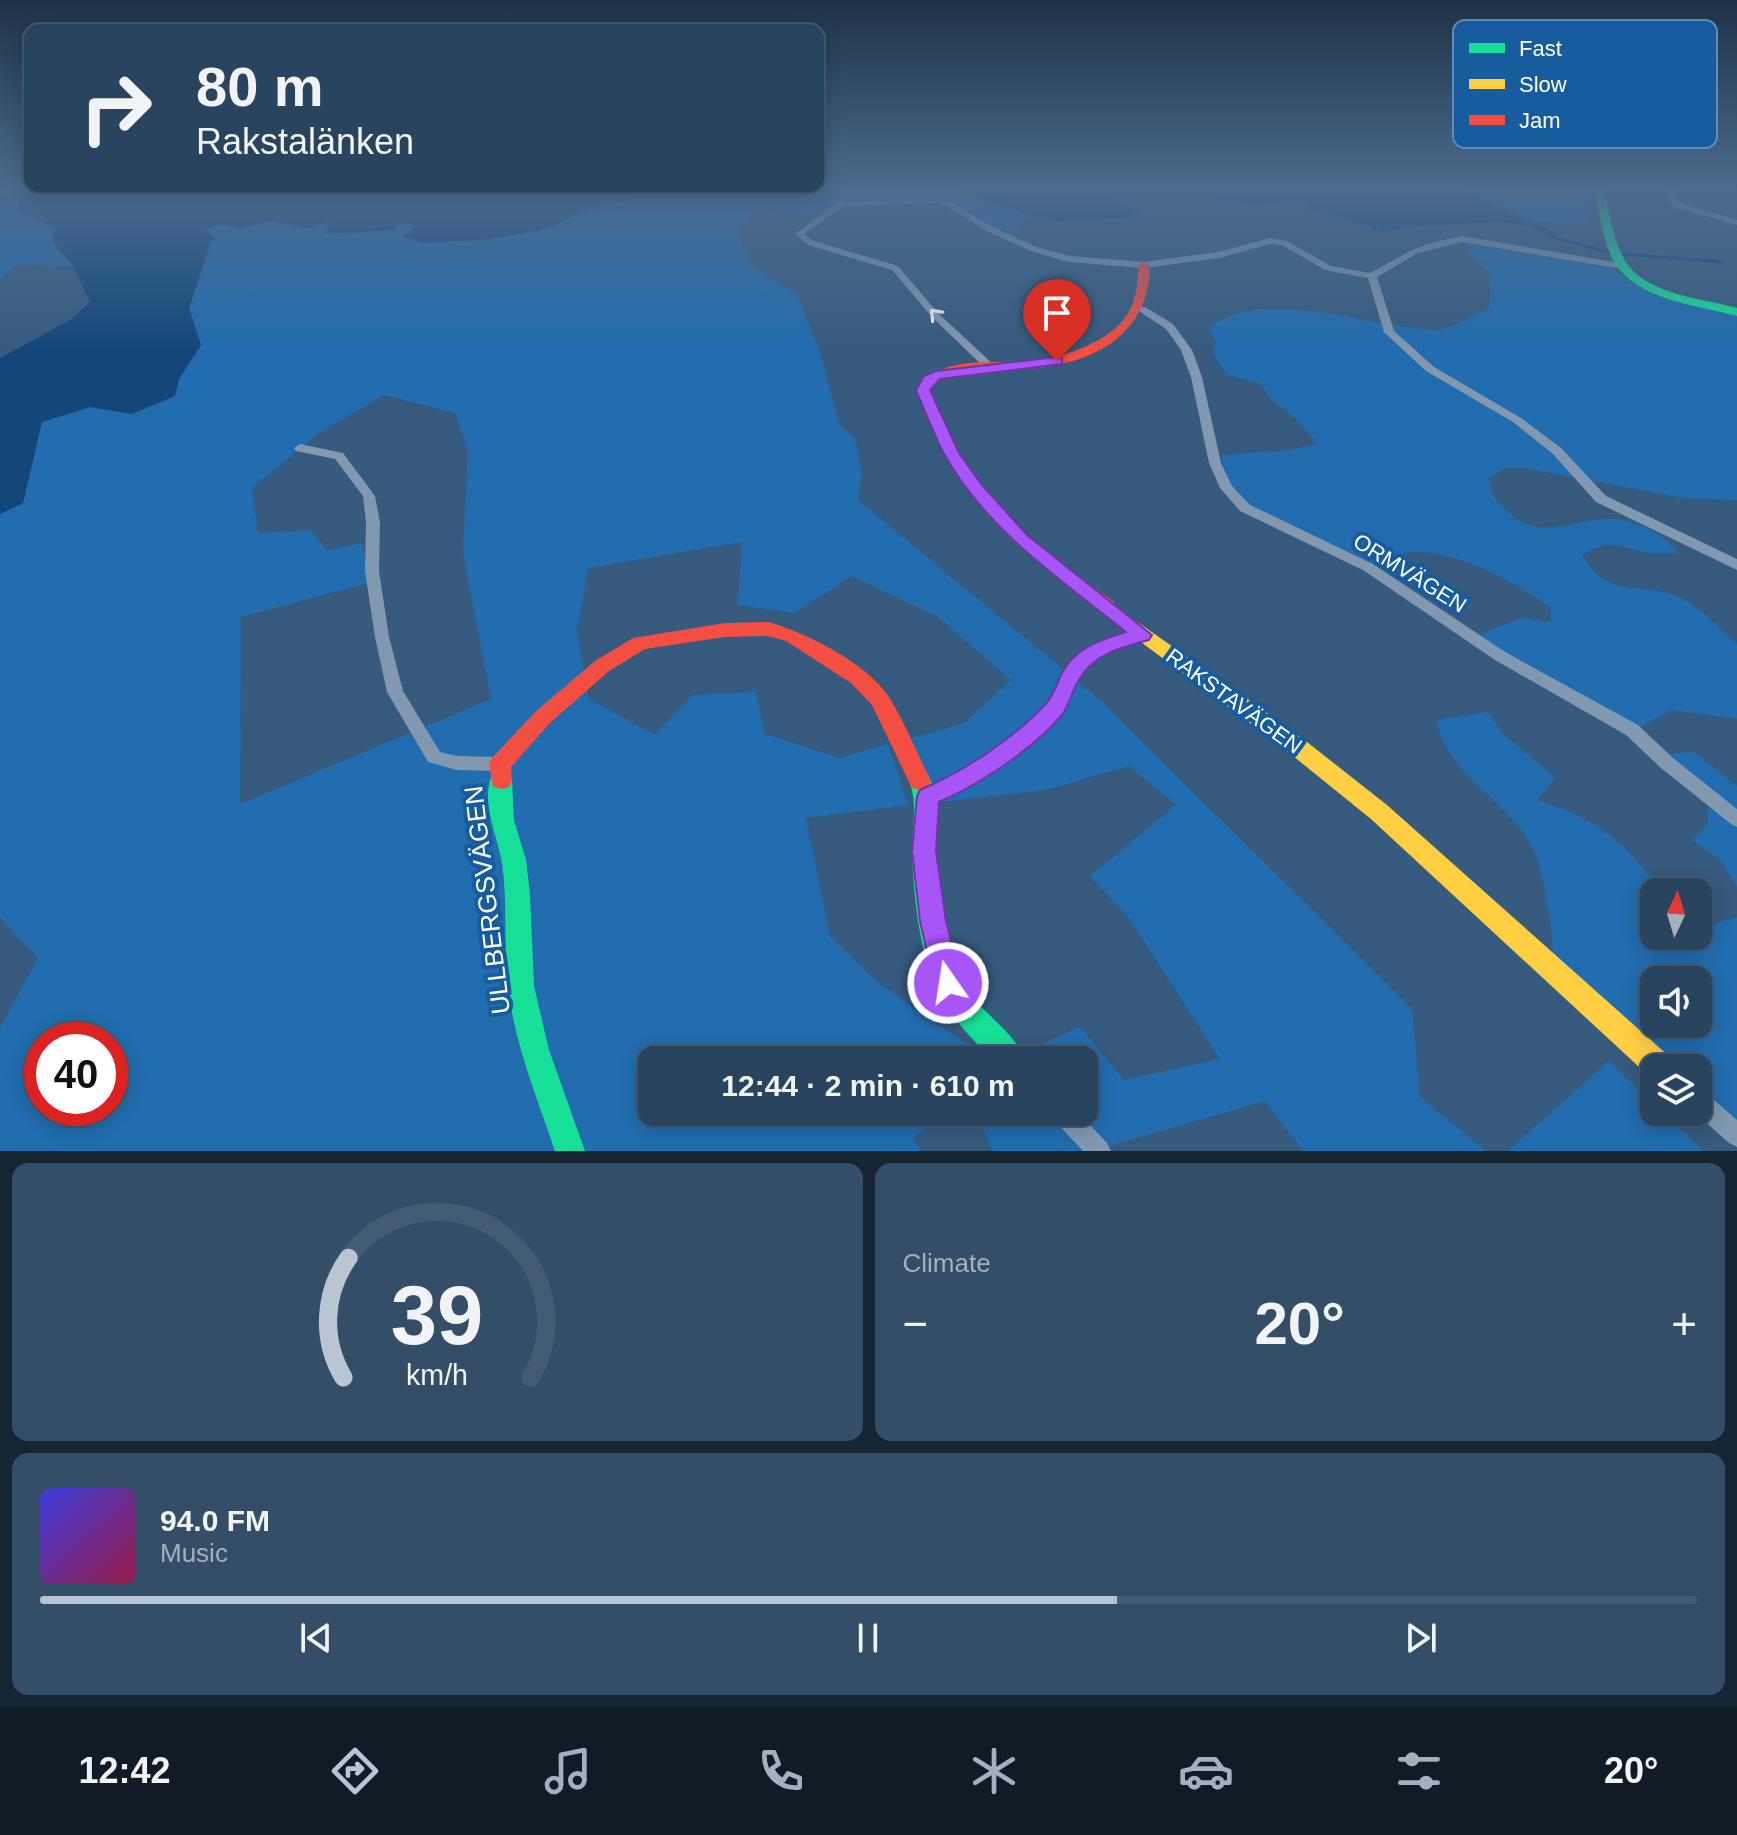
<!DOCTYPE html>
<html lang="en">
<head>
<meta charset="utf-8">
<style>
  :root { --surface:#28445e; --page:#344e67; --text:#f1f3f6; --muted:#a5b0bc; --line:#445c73; --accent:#b9c6d2 }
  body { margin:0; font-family:Helvetica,sans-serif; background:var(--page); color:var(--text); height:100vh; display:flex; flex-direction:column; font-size:30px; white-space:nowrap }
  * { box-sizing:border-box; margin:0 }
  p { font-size:26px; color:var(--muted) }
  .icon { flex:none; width:44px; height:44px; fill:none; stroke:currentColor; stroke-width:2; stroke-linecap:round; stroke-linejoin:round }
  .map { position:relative; height:1151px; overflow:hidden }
  .side { display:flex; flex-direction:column; gap:12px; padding:12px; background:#162534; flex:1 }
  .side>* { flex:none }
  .hud { position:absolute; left:24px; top:24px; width:800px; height:168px; border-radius:16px; box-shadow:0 4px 20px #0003,0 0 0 2px var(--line); background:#28445e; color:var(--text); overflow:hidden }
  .needle { width:52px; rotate:4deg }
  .controls { position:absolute; left:1640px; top:878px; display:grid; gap:16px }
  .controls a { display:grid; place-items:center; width:72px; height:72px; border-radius:16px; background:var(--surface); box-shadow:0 4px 20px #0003,0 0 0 2px var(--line); font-size:40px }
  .speed { position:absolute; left:24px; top:1022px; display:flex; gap:16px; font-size:40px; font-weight:700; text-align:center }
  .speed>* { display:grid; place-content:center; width:104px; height:104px; border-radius:50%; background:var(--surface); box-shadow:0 4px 20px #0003,0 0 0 2px var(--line); line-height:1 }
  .speed .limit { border:12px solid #d22; background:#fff; color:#111 }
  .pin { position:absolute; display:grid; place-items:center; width:68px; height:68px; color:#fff; margin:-82px -34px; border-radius:50% 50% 50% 0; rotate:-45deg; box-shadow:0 0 8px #0007 }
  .pin .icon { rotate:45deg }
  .me { position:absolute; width:88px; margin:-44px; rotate:347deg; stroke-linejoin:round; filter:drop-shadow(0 0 6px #0008) }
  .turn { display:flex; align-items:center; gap:28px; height:168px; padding:0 40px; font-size:36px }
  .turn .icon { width:104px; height:104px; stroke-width:2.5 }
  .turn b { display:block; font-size:56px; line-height:68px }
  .big { font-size:60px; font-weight:600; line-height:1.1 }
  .side .widget { flex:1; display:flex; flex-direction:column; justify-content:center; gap:12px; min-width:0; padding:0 28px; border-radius:16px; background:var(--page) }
  .side .dial { align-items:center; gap:0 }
  .dial svg { height:208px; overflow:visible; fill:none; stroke:var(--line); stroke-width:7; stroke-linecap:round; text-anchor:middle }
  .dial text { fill:var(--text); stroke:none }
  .song { display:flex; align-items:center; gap:24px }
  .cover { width:96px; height:96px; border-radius:12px; background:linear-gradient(135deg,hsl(240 70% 55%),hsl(340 70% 35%)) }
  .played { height:8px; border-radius:4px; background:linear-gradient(90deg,var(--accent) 65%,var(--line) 65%) }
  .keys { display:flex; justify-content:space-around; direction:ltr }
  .heat { display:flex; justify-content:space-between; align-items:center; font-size:44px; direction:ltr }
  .side .tiles { flex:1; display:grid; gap:12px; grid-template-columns:1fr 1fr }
  .widget:last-child { grid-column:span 2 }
  .trip { position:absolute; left:638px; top:1046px; width:460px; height:80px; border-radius:16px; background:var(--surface); box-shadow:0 4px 20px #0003,0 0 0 2px var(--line); font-weight:600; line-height:80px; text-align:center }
  .dock { display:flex; height:128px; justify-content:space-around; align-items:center; background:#101b26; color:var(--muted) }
  .dock .icon { width:56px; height:56px }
  .dock .current { color:var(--accent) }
  .dock b { font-size:36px; color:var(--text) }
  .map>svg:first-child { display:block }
</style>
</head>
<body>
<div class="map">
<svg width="1737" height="1151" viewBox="0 0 1737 1151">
  <rect width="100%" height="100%" fill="#365b7e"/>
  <g fill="#226daf" fill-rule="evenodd">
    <path d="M662,189H953L1028,215L1010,236L947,200L845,199L804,216L761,204L738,231L748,263L797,294L820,352L839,424L855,439L862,473L858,500L1100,700L1412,1009L1420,1097L1486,1151H1303L1265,1101L1092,1151H992L976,1112H1084V1060H1005L1080,1027L1124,1080L1220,1059L1129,918L1090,876L1176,805L1129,766L1046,790L940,802L911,738L963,724L1011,680L938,617L852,576L794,613L738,605L742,542L588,568L577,631L588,698L654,735L693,695L756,692L765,734L840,758L888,744L908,805L806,818L830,936L877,982L990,1060H652V1112H951L913,1137L921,1151H0V1028L38,958L0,918V514L23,503L42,422L90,407L132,414L175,396L179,379L201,345L189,309L210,249L206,230L218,222L240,229L270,221L307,228L330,222L326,233H376L398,222L418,225L403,238L426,243L490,239L552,228L575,215ZM384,395L455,413L468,451L463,553L491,699L240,804L241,617L368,583L363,543L327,550L311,530L258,533L252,488L318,434ZM42,1040H110V1108H42Z"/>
    <polygon points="1461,189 1590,189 1591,215 1586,222 1525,221"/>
    <polygon points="0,201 18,204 18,210 52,227 56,248 73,267 18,264 0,280"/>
    <path d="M1464,243L1607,266L1643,288L1737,316V500L1683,498L1524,468H1505L1489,478C1492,498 1496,500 1510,513C1544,546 1585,512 1622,520C1645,525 1665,536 1679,553C1671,553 1661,554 1652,553C1620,550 1616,535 1582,555C1609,601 1639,580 1679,597C1700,606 1720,630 1737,644V719L1672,710L1639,728L1509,658L1479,635L1520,618L1551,622L1550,607C1510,581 1462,551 1412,552C1401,552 1387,561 1377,565L1242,503L1225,486L1222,455L1289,450L1318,444L1294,417L1274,402L1260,384L1228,375L1213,354L1216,343L1209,327C1263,289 1346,320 1407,327C1417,328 1428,331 1438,330C1454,328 1474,314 1489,308L1491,276Z"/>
    <path d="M1488,712L1502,733L1556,778L1537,800C1591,816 1630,842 1659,892H1654V936H1698V922L1707,926L1737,917V1125L1698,1091V1068H1672L1554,964C1551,928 1546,861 1523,832C1495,795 1444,768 1437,720ZM1654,980H1698V1024H1654Z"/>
    <polygon points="1694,752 1737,786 1737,813 1665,754"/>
    <polygon points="1707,806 1737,825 1737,887 1722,862 1693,840 1708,823"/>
    <polygon points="1609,1061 1654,1104 1654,1112 1663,1112 1703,1151 1508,1151"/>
  </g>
  <g fill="#13477a">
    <polygon points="0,189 662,189 575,215 552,228 490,239 427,243 403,238 417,225 398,223 395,230 326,234 329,222 307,228 270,221 240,229 218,224 206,230 215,238 209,246 189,308 201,345 179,379 175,396 132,414 90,407 42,422 23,503 0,514 0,358 70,320 90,302 73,265 52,241 55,231 52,227 17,210 17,204 0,201"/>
    <polygon points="953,189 1097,189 1099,193 1133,209 1142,218 1053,221 996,205"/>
    <polygon points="1189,189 1461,189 1556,233 1551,235 1558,238 1553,239 1530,226 1501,222 1421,226 1385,232 1308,208 1305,200 1257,205 1229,202"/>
  </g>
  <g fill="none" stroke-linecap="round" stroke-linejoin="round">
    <g stroke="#13477a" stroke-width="3">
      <polyline points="1556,238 1612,253"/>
      <polyline points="1621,254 1722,262"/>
    </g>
    <g fill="#8198b0" fill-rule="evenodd">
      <polygon points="1666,189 1674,189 1675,199 1680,203 1737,220 1737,225 1674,207 1667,200"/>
      <polygon points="936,199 949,201 993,227 1037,247 1070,256 1144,262 1218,252 1270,238 1287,241 1331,266 1370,273 1412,250 1434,242 1462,236 1625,264 1625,268 1622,269 1462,242 1418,253 1377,277 1394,331 1434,367 1521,418 1561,448 1606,496 1737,559 1737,570 1596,502 1553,454 1513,422 1426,371 1384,332 1368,278 1325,270 1282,245 1270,244 1219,258 1144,268 1069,262 1031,251 987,231 944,205 936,203 843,206 804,234 814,241 898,266 938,313 995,366 996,368 991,371 987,370 932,317 892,270 808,245 795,234 838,202"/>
      <polygon points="1139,307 1145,307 1173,324 1192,350 1202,377 1221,463 1232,486 1250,505 1373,564 1505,652 1638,725 1673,758 1737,809 1737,827 1731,824 1661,768 1626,735 1495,660 1363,570 1240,511 1220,488 1209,463 1191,377 1181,350 1166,329 1139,311"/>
      <polygon points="300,444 343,453 375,496 380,522 379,571 389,637 403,691 440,752 457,756 500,757 506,759 509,764 506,769 500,771 457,770 428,762 387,692 375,637 365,571 366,522 363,496 335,459 296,451 294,448"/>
      <path d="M1142,630L1147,631L1149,635L1147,639C1121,646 1088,654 1075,681C1066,699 1062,714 1047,729C1016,762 971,788 928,803L922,801L919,796L922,791C963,773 1004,752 1036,720C1052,703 1053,691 1064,673C1080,645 1113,637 1142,630Z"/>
      <polygon points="1698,1090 1706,1093 1737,1120 1737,1147 1729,1143 1694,1112 1698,1112"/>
      <polygon points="1051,1112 1078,1112 1107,1143 1111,1151 1083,1151 1054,1120"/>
    </g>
    <g fill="#16e098" fill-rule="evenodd">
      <path d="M1593,189H1603C1610,211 1612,234 1622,255C1639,294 1701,298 1737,308V316C1696,305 1630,299 1611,256C1602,235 1600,211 1593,189Z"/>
      <path d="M501,771L509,773L512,780L514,820L526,860L530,894L534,986L549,1050L585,1151H555C537,1097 514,1043 508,986C503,945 508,904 502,863C498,836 479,801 493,773Z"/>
      <path d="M920,772L928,774C941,802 934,824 936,853C938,891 943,938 958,974C972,1008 1012,1027 1026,1060H993C973,1040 951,1018 939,993C919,952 914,899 912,854C911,828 919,806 909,781L912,774Z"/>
    </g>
    <polygon fill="#ffcf43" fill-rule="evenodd" points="1106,600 1293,731 1387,805 1671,1058 1675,1068 1654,1068 1654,1079 1651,1078 1371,819 1277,743 1099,611 1097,606 1099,601"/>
    <g fill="#f24e42" fill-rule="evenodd">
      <path d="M1144,262L1150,265C1150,335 1093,364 1029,369C996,372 953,362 930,390C943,418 955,447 972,473C1008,526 1061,564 1113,601L1115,606L1113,611H1099C1047,571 993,530 957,474C940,447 928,419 916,390C943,353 991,365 1031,361C1063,358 1111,342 1128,313C1137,298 1138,282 1138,265Z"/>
      <path d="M768,622C805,632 867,663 889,697C905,723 917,753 931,781L928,788L920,790L912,788L872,705L851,683L786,641L768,636L725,637L645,649L609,671L550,723L511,767L512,780L509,787L501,789L493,787L489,764L492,758L536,711L595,661L633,638L725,623Z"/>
    </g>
  </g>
  <defs><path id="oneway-chevron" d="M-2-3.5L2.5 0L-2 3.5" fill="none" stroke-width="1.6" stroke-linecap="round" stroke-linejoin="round" transform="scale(2)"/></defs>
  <use stroke="#f2f5f7" href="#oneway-chevron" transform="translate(935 314) rotate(-133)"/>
  <linearGradient id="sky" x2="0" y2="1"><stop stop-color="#1e3245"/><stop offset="0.54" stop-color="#4c6c8f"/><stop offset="1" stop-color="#4c6c8f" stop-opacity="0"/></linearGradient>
  <rect width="1737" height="350" fill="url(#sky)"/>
  <path fill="#a855f7" stroke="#6d37a1" stroke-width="2" d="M1057,357L1062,358V364L940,379L930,390L959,453L982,485L1027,535L1152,635L1149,640C1123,647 1095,653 1080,678C1072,690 1070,705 1061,716C1032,750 980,784 939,802L936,851L946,921L961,983L957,993L948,996L938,993L934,983L920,921L912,851L917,796L920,790C964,771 1010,741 1043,707C1052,699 1056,686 1061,675C1074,648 1100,640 1126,632C1060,579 985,529 943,452C933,432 925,411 916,390L924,376L936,371Z"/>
  <g text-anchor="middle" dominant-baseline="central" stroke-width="8" stroke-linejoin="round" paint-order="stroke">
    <g font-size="22" fill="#fff" stroke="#175c9d">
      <text transform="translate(1410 573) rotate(32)">ORMVÄGEN</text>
      <text transform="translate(1234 701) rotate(36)">RAKSTAVÄGEN</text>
    </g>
    <g font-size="26" fill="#fff" stroke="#175c9d">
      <text transform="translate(487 900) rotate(-97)">ULLBERGSVÄGEN</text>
    </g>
  </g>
  <rect x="1453" y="20" width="264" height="128" rx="12" fill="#175c9d" stroke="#5d8dba" stroke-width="2"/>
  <rect x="1469" y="43" width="36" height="10" fill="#16e098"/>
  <rect x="1469" y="79" width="36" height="10" fill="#ffcf43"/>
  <rect x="1469" y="115" width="36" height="10" fill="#f24e42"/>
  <g font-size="22" fill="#fff">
    <text x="1519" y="56">Fast</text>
    <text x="1519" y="92">Slow</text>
    <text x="1519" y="128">Jam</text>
  </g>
</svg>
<div class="controls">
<a><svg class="needle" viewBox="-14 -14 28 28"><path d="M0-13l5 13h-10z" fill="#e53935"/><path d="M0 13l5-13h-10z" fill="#a5b0bc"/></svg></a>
<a><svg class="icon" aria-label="sound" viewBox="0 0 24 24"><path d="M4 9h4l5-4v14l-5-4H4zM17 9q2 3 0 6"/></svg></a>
<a><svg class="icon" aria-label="layers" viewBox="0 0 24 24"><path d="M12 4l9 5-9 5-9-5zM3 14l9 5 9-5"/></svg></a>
</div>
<div class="speed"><div class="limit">40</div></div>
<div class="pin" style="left:1057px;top:361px;background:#d93025"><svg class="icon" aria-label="arrive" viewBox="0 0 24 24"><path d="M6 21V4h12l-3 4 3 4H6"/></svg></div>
<svg class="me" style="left:948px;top:983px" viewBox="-20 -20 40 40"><circle r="17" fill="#a855f7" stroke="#fff" stroke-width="3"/><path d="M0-11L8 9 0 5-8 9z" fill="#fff"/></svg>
<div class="trip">12:44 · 2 min · 610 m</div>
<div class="hud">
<div class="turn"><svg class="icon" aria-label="right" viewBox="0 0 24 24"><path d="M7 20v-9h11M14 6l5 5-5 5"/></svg><div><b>80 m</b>Rakstalänken</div></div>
</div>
</div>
<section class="side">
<div class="tiles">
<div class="widget dial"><svg viewBox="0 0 100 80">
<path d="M14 69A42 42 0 1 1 86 69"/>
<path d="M14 69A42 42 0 0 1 16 23" stroke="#b9c6d2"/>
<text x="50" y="56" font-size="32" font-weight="700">39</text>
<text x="50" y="72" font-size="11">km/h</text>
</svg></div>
<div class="widget"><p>Climate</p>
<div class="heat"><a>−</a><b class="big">20°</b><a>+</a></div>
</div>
<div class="widget">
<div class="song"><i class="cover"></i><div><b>94.0 FM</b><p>Music</p></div></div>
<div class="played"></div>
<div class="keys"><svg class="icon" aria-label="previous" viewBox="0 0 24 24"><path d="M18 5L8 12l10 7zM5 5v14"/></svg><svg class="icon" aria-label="pause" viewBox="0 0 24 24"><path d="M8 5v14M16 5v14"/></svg><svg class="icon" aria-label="next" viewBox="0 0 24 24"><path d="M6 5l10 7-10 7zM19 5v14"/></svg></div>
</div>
</div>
</section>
<nav class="dock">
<b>12:42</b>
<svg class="icon current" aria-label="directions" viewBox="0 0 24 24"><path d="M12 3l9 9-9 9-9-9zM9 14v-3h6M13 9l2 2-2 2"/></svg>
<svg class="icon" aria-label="music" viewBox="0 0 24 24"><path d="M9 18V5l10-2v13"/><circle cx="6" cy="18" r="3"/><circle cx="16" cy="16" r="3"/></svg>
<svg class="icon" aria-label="phone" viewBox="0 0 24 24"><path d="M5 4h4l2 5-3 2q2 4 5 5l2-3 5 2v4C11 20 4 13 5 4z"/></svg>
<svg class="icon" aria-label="climate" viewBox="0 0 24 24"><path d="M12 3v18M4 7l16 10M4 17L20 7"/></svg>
<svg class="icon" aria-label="car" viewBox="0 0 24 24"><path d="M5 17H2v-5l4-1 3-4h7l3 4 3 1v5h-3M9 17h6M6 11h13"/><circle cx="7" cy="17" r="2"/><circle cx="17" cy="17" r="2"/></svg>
<svg class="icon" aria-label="filters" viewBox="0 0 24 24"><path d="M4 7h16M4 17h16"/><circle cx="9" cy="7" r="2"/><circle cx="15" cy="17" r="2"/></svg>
<b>20°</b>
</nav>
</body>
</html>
